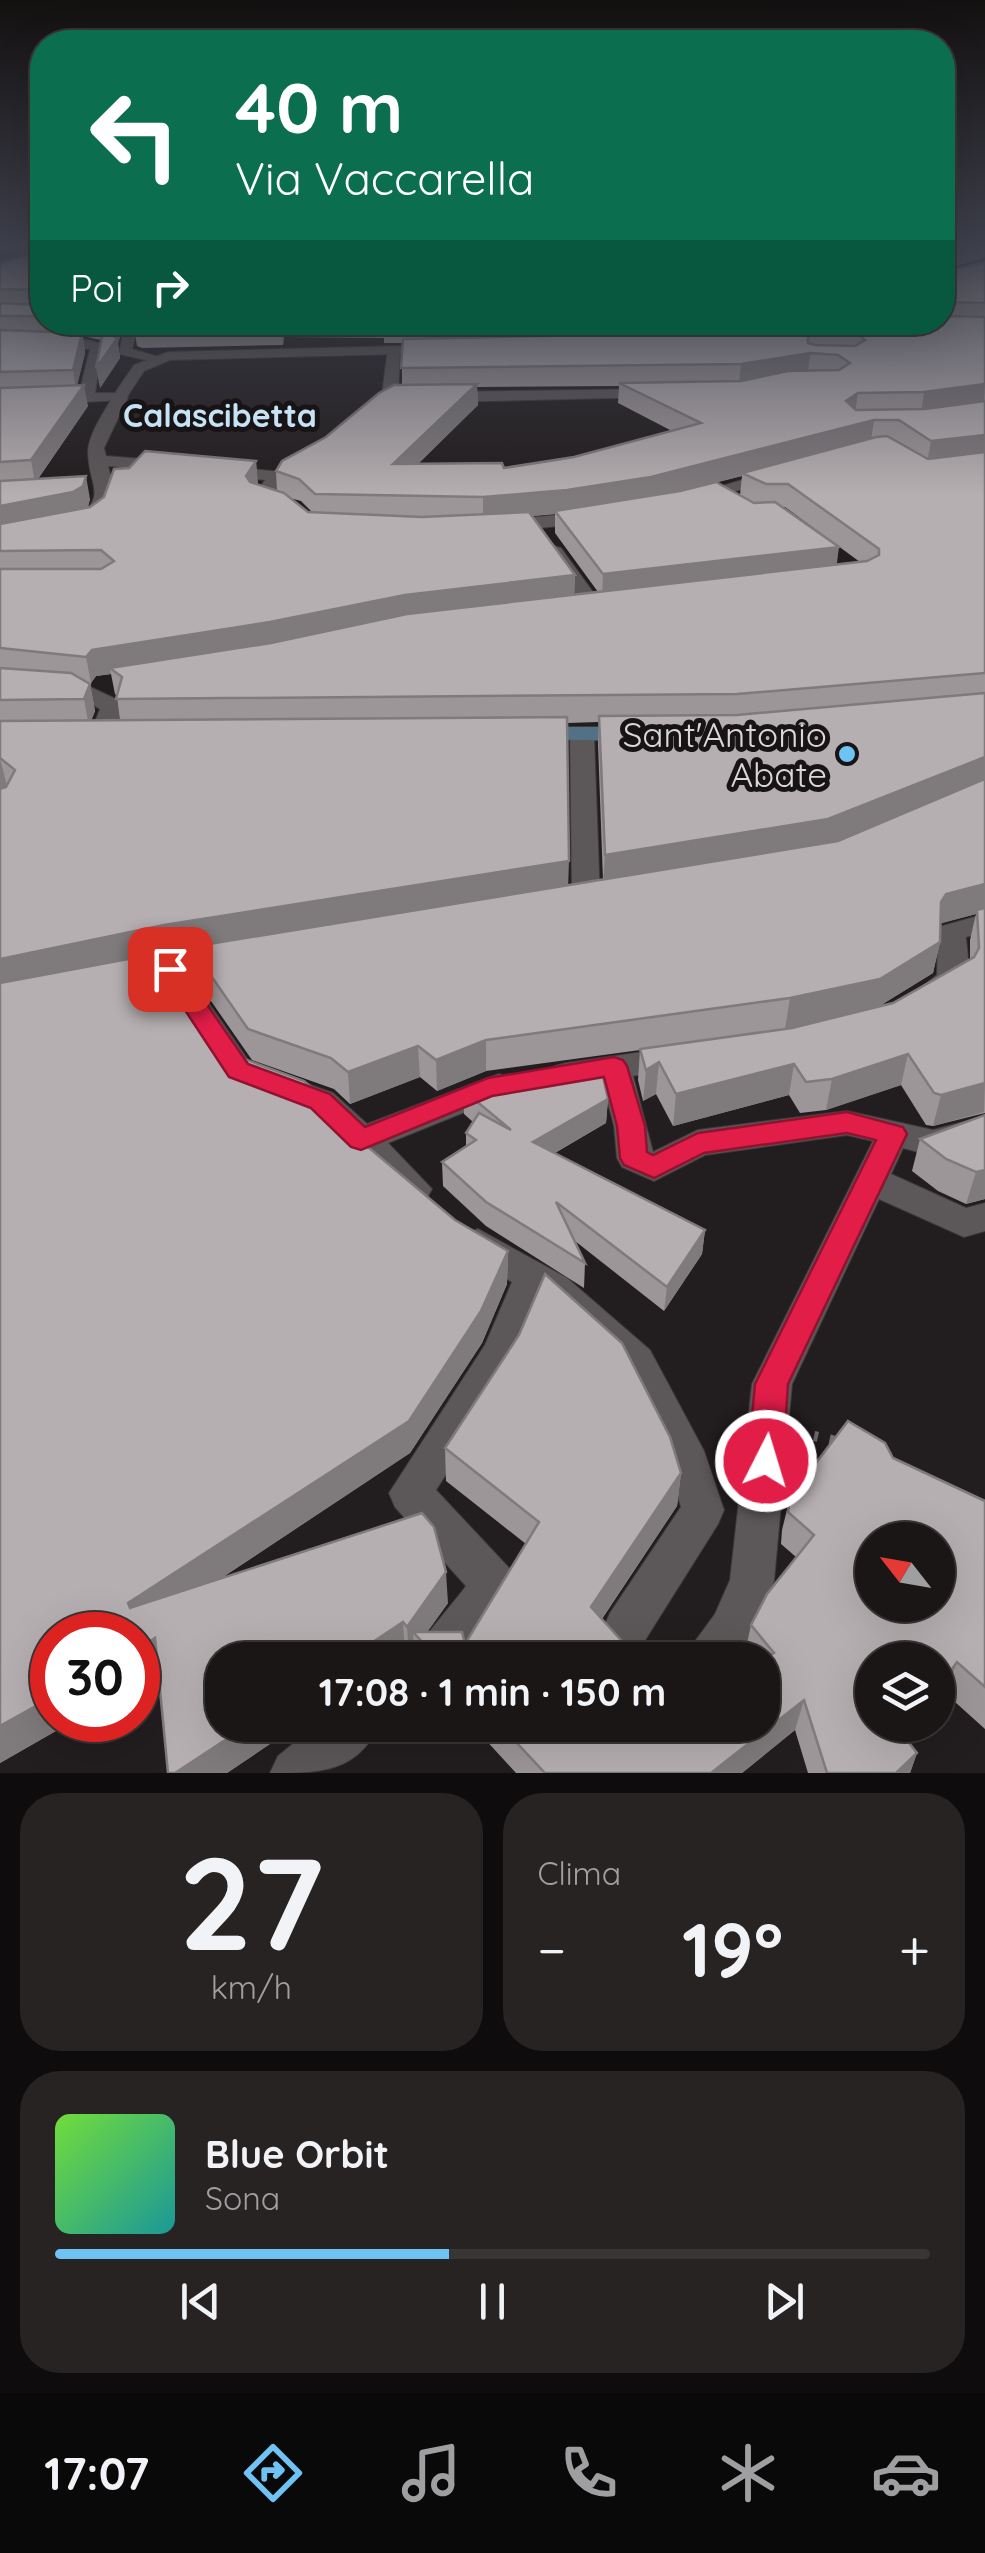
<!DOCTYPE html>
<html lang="it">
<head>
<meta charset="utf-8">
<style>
  :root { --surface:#1a1616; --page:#272323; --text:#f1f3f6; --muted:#9f9fa1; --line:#383535; --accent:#6fc2f4 }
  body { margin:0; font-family:Quicksand,sans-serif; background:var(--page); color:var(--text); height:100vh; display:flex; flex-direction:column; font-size:38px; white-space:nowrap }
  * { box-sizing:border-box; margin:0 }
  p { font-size:32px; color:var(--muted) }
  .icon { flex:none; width:55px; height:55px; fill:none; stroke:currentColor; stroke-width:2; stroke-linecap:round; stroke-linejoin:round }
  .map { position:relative; height:1773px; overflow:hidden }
  .side { display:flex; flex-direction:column; gap:20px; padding:20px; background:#0e0c0c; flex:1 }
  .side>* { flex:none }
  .top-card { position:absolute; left:30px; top:30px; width:925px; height:305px; border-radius:40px; box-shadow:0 10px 40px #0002,0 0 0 2px var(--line); background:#0b6e4f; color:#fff; overflow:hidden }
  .needle { width:65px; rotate:301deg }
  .fabs { position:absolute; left:855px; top:1522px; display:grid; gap:20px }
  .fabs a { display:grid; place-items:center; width:100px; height:100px; border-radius:50%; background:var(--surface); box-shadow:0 10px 40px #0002,0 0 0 2px var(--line); font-size:50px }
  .speed { position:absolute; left:30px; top:1612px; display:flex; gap:20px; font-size:50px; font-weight:700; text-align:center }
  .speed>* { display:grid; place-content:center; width:130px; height:130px; border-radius:50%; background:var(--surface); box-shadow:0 10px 40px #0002,0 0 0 2px var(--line); line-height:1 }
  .speed .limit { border:15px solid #d22; background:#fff; color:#111 }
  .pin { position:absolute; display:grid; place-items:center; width:85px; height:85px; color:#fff; margin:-42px; border-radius:20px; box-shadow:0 5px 15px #0006 }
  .me { position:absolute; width:110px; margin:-55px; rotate:5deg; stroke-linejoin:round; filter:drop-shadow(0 0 8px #0008) }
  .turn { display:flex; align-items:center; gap:35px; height:210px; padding:0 40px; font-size:45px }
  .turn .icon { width:130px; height:130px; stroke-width:2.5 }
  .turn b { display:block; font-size:70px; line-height:85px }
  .then { display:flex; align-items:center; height:95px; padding:0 40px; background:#0003; gap:20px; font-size:38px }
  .big { font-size:75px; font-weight:800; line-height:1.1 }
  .side .tile { flex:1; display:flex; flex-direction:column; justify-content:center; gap:15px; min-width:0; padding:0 35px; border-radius:40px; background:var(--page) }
  .side .dial { align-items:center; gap:0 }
  .dial b { font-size:130px; line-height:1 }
  .song { display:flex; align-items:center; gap:30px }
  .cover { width:120px; height:120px; border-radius:15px; background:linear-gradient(135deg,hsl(100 70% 55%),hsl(180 70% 35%)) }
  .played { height:10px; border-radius:5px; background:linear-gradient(90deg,var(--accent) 45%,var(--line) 45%) }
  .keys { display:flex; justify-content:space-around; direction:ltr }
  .heat { display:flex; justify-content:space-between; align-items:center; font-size:55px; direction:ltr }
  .side .tiles { flex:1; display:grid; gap:20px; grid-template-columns:1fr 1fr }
  .tile:last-child { grid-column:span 2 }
  .trip { position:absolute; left:205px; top:1642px; width:575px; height:100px; border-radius:40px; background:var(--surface); box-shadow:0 10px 40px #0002,0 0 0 2px var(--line); font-weight:800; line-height:100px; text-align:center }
  .menu { display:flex; height:160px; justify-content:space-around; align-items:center; background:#0a0909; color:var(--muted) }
  .menu .icon { width:70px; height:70px }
  .menu .selected { color:var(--accent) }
  .menu b { font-size:45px; color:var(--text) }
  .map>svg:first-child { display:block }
</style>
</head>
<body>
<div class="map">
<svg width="985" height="1773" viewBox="0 0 985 1773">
  <rect width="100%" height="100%" fill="#221d1e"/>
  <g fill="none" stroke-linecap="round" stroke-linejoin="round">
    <defs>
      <g id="pedestrian">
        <polygon points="388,347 400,350 398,397 376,414 364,414 364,408 382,395"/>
        <polygon points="653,389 658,391 658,397 441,402 433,397 441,392"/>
        <polygon points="582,728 594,735 600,898 586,906 572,898 570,735"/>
      </g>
      <g id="minor">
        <polygon points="125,322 139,322 132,349 159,357 159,363 119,354"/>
        <path d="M115,394L128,397L104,448L106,456L169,461L178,466L169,471L108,466L114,489L107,515L85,529L76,523C108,490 89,490 88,452C88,435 106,408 115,394Z"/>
        <polygon points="222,466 282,472 285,476 272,496 293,506 284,511 255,503 252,499 265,480 216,475 216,467"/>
        <polygon points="775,470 784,475 781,479 691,503 682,498"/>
        <polygon points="590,512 599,518 596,522 503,532 494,526 503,520"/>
        <polygon points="554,546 561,548 601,603 604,607 601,611 587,611 544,552"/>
        <path d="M985,914V932L966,937C967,949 970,967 967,978C962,995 932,1004 918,1000L914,993L937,975L938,932L942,926Z"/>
        <polygon points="231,950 241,952 246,959 241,966 190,976 250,1063 333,1093 367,1124 488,1078 499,1074 510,1078 515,1086 510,1094 388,1143 432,1189 427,1198 415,1202 403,1198 309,1109 228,1079 163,981 131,987 120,984 116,977 120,970 131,967"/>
        <polygon points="677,1047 688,1050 693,1058 688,1066 633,1076 653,1152 698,1130 847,1111 933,1130 985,1116 985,1140 933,1156 903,1148 891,1174 966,1208 985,1203 985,1231 964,1237 879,1199 792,1384 774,1581 747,1646 737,1660 686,1660 693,1644 715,1614 730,1580 752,1384 873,1141 847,1135 705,1155 654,1181 622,1167 617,1158 614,1126 602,1080 566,1085 555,1082 550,1074 555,1066 566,1063"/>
        <path d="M478,1229L567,1278L650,1350L704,1451L724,1510L718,1524L642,1645L626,1652L610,1645L603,1629L610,1613L681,1507L669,1468L622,1374L542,1301L515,1366L436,1490L510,1569L516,1584L469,1660H412C421,1638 450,1608 466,1586L395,1507L389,1493L485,1345L512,1282L465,1253L460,1243L465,1233Z"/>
        <path d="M316,1725H379C357,1773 319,1773 270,1773L278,1756Z"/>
      </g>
      <g id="tertiary">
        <polygon points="0,337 87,340 103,344 95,393 115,393 134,365 168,352 440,345 447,349 440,353 170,360 144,371 125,400 0,406 0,396 79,394 90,349 0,345"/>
        <polygon points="0,677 82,683 120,701 124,706 113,737 101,744 93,742 89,737 100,709 77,696 0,691"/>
      </g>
      <polygon id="secondary" points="531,727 633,727 645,734 633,741 523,739 519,734 523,729"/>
    </defs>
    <use href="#pedestrian" stroke="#3d393a" stroke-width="2"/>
    <use href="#minor" stroke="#3d393a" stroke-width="2"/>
    <use href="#tertiary" stroke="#3d393a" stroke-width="2"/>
    <use href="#secondary" stroke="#3d393a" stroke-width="2"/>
    <polyline stroke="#757172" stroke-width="10" stroke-dasharray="4 12" stroke-linecap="butt" points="814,1436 841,1442"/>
    <use href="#pedestrian" fill="#5c5758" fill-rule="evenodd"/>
    <use href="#minor" fill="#5c5758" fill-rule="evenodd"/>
    <use href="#tertiary" fill="#5c5758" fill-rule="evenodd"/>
    <use href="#secondary" fill="#527184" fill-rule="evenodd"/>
  </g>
  <g fill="#9d9698" fill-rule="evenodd">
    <path d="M26,248H42V322H124L118,344L120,358L100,388L101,340L83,336L85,353L77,385L88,406L38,479L90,499L88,507L256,461L257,485L277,491L276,471L402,385V343H384V338L284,337L283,345L142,348L137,346L134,327L135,322H942V248H985V257L944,270L946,272L985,262V1113L933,1126L926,1125L901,1085L826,1110L800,1113L789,1095L673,1126L656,1094L643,1101L638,1080L640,1050L486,1071L437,1091L420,1077L350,1104L334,1089L252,1060L195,978L191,952L158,958L220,1050L310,1086L311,1099L455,1220L508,1251L507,1284L482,1343L410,1453L220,1579L448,1603L427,1632L465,1644L526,1544L446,1481L445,1448L681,1473L677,1506L602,1619L639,1660H415L414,1650L409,1657L405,1653L222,1725H298L227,1773L159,1672L0,1763V264L32,254L27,253ZM619,386L618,403L672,431L574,457L504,468L418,464L478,405L477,387ZM742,476L740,495L717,482ZM290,498L301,501L312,512H308ZM782,507H785L860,562L836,565ZM555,514V533L598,592L574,595L575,575L532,516ZM111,674L115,694L117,696L120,720H91L95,711L90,684L89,683H91L96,676ZM599,722L598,744L603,880L568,885L567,723ZM976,914L970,940V959L893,1003L878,1007L933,973L940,942L941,923Z"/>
    <polygon points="463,1090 608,1099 606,1123 555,1153 705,1230 702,1254 664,1311 575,1241 585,1263 584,1288 486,1226 443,1186 442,1162 466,1146 466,1133 473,1122 464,1114"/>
    <polygon points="985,1115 985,1199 966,1204 938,1191 912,1171 920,1139"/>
    <polygon points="893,1458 985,1501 985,1729 945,1693 872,1725 921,1725 908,1742 917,1753 910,1773 808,1773 795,1730 742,1773 516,1773 472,1725 762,1725 762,1660 747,1660 744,1657 751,1625 796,1557 781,1544 782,1530 790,1497"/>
  </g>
  <g fill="#7f7a7c">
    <polygon points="962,248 985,248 984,256 942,271 944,254"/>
    <polygon points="952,301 949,319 942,320 942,302"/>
    <polygon points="116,322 124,322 118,344 120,358 100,388 96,368 112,334"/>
    <polygon points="282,322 284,337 283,345 281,326"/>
    <polygon points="724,322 906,322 723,336"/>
    <polygon points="82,333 85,353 76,390 73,370"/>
    <polygon points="810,353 808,373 739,384 741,364"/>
    <polygon points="477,384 478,405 394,487 393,464"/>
    <polygon points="985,384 984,404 921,413 924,392"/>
    <polygon points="84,385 88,406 35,483 31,460"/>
    <polygon points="858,393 855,414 846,401"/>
    <polygon points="874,420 871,441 742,473 742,476 649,500 555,511 555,514 483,520 483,497"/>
    <polygon points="985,435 985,456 927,463 931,441"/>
    <polygon points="256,461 258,483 248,499 246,476"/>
    <polygon points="86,476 90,499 87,510 0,530 0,506"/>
    <polygon points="839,547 836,570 602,597 603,574"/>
    <polygon points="575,575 574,600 272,648 110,668 111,674 96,676 91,683 86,657 92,650 405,595"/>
    <polygon points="90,684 95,711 89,727 84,699"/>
    <polygon points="985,757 985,782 823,848 603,884 605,855"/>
    <polygon points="0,758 7,786 0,789"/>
    <polygon points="569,861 568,890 191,947 191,952 0,991 0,959 164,925"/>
    <polygon points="985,884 985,912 977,910 976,914 939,924 941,902 946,894"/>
    <polygon points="940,942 933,973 874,1009 785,1029 790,998"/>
    <polygon points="486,1040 486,1071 437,1091 436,1060"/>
    <polygon points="418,1046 420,1077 350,1104 348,1072"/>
    <polygon points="908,1054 901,1085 826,1110 832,1079"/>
    <polygon points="659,1062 656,1094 643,1101 646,1070"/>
    <polygon points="794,1064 789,1095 673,1126 676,1094"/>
    <polygon points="985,1083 984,1112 933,1126 941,1095"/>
    <polygon points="310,1086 313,1118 300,1090"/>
    <polygon points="608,1099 606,1123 533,1165 533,1142"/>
    <polygon points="985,1170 985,1199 966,1204 976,1172"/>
    <polygon points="705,1230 702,1254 664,1311 667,1287"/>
    <polygon points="508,1251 507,1284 482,1343 410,1453 137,1634 128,1603"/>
    <polygon points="681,1473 677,1506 588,1639 591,1607"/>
    <polygon points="446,1572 448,1603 421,1641 413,1632 414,1650 409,1657 407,1627"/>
    <polygon points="403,1622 405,1653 395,1660 346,1660"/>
    <polygon points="155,1638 164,1669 138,1684 138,1649"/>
    <polygon points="957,1662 945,1693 938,1703 938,1688"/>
    <polygon points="52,1697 52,1720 75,1720 0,1763 0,1726"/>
    <polygon points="804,1700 795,1730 742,1773 711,1773"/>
    <polygon points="248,1725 298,1725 227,1773 175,1773"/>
    <polygon points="909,1725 921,1725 891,1764 902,1734"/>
    <polygon points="917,1753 910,1773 896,1773"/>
  </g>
  <g fill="#b6afb1" stroke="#7f7a7c" stroke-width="2.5" fill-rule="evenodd">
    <polygon points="942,248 962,248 944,254 942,262"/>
    <polygon points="42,250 42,316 0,316 0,303 38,305 42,302 39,290 0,289 0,264"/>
    <polygon points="985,262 985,303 942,302 942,269 946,272"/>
    <path d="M953,316L985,317V384L924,392L858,393L846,401L856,410L925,409L985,401V435L931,441L899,420H874L651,477L567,490L483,497L315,494L299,479L276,471L282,461L326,437L379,393L394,385L477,384L393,464L502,463L504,468L574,457L701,423L619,383L741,381L788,371L839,370L850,363L838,355L810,353L741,364L401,368L403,339L725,332L861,322H942V317ZM855,331L865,340L855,346L815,345L808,343V332Z"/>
    <polygon points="102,322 116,322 112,334 117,339 96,368 104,325"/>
    <polygon points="135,322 282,322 281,326 140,329 134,327"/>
    <polygon points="384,322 463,322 384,324"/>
    <polygon points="0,330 82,333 73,370 0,372"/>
    <polygon points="84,385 31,460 0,462 0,388"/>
    <polygon points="887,436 928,459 985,452 985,673 737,694 116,699 122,677 110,668 271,643 407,614 867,561 879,555 879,549 788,484 766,484 742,473 876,437"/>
    <polygon points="145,451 256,461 246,476 250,482 284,493 308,512 422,517 529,512 575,575 405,595 270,622 92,650 86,657 0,648 0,569 101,569 114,561 101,550 0,551 0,524 90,507 104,497 114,469 129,468"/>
    <polygon points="86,476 83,486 73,492 0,506 0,481"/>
    <polygon points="716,482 754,503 775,502 839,547 603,574 555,511 680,491"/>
    <polygon points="0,668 71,673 90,684 84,699 0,700"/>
    <polygon points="985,693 985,757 828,819 605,855 599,716 737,715"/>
    <polygon points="567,717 569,861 164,925 0,959 0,789 6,787 15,770 0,758 0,721"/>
    <polygon points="985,779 985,884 946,894 941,902 940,942 880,979 790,998 486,1040 436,1060 418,1046 348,1072 331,1058 248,1029 191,947 838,841"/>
    <polygon points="985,908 985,1083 941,1095 934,1093 908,1054 832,1079 806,1082 794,1064 676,1094 659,1062 646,1070 640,1049 792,1028 893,1003 974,957 979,948 977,910"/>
    <polygon points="155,954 220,1050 304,1081 310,1086 300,1090 455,1220 508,1251 481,1311 409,1421 128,1603 130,1608 422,1513 434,1527 446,1572 407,1627 403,1622 346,1660 222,1660 222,1725 248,1725 175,1773 168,1773 155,1638 138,1649 138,1635 52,1635 52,1697 0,1726 0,983"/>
    <polygon points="600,1063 608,1099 533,1142 705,1230 667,1287 556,1202 585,1263 486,1202 442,1162 476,1140 466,1133 479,1113 511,1130 463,1090 493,1078"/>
    <polygon points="985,1115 985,1170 976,1172 946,1159 920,1139"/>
    <polygon points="545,1274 622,1343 670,1437 681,1473 591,1607 639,1660 439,1660 413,1632 462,1632 465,1644 539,1522 445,1448 519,1335"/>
    <path d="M848,1421L885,1443L893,1458L985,1501V1687L957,1662L938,1688V1660H872V1725H909L902,1734L917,1753L896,1773H827L804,1700L711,1773H545L500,1725H762V1660L774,1653L751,1625L767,1594L814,1535L788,1512L790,1497ZM872,1540H938V1605H872Z"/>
  </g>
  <linearGradient id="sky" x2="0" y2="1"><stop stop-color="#131010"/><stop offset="0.5" stop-color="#3e404c"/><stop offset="1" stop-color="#3e404c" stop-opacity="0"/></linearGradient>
  <rect width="985" height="496" fill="url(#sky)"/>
  <polygon fill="#e11d48" stroke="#92132f" stroke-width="2.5" points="170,961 179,964 248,1064 330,1094 365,1127 488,1078 614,1057 623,1060 627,1066 645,1126 647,1152 653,1155 698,1133 847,1112 903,1127 907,1134 788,1384 783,1461 778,1472 766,1476 753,1472 748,1461 755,1384 876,1140 847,1133 704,1153 654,1178 624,1165 620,1158 617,1126 604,1077 492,1096 361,1150 351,1147 311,1108 229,1077 158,969"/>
  <circle fill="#6fc2f4" stroke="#181415" stroke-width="4" cx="847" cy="754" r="10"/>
  <g text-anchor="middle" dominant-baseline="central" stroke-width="10" stroke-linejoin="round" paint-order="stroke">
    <g font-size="32" font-weight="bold" fill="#c6e2f5" stroke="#181415">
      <text x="220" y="415">Calascibetta</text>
    </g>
    <g font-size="35" fill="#dad7d7" stroke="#181415" text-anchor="end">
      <text x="827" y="734">Sant'Antonio<tspan x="827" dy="40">Abate</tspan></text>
    </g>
  </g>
</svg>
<div class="fabs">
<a><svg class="needle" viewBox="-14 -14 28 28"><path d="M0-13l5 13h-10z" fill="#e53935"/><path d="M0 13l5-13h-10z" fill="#9f9fa1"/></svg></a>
<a><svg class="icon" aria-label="layers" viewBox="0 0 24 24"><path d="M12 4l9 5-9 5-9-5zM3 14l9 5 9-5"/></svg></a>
</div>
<div class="speed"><div class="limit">30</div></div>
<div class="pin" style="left:170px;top:969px;background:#d93025"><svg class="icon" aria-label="arrive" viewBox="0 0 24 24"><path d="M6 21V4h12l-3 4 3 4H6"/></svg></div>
<svg class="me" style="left:766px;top:1461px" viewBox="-20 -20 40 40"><circle r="17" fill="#e11d48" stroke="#fff" stroke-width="3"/><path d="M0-11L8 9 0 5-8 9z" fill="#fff"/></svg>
<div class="trip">17:08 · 1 min · 150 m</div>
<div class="top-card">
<div class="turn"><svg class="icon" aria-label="left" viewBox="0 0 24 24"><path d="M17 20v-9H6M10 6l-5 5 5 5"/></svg><div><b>40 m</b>Via Vaccarella</div></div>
<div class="then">Poi<svg class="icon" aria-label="right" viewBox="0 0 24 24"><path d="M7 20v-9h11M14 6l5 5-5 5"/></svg></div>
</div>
</div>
<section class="side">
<div class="tiles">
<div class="tile dial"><b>27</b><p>km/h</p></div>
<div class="tile"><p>Clima</p>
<div class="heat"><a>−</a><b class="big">19°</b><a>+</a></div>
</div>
<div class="tile">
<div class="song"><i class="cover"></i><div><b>Blue Orbit</b><p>Sona</p></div></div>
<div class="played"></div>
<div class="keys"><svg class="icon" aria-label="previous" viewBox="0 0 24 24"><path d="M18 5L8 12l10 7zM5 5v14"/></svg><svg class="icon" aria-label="pause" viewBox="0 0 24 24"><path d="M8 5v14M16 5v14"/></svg><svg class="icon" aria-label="next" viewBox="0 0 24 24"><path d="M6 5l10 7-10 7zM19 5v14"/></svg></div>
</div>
</div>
</section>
<nav class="menu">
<b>17:07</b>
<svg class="icon selected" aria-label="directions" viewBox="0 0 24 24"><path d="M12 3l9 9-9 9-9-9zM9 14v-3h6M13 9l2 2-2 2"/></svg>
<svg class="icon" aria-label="music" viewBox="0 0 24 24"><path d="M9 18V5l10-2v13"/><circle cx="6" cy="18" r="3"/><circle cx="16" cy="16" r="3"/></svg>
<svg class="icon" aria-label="phone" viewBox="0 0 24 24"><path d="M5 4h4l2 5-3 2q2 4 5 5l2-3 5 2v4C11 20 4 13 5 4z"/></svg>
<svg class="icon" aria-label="climate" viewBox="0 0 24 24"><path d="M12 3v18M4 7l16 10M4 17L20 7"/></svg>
<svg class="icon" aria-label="car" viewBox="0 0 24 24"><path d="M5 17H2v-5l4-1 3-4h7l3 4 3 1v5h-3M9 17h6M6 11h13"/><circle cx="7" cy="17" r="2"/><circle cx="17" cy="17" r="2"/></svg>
</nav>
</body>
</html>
